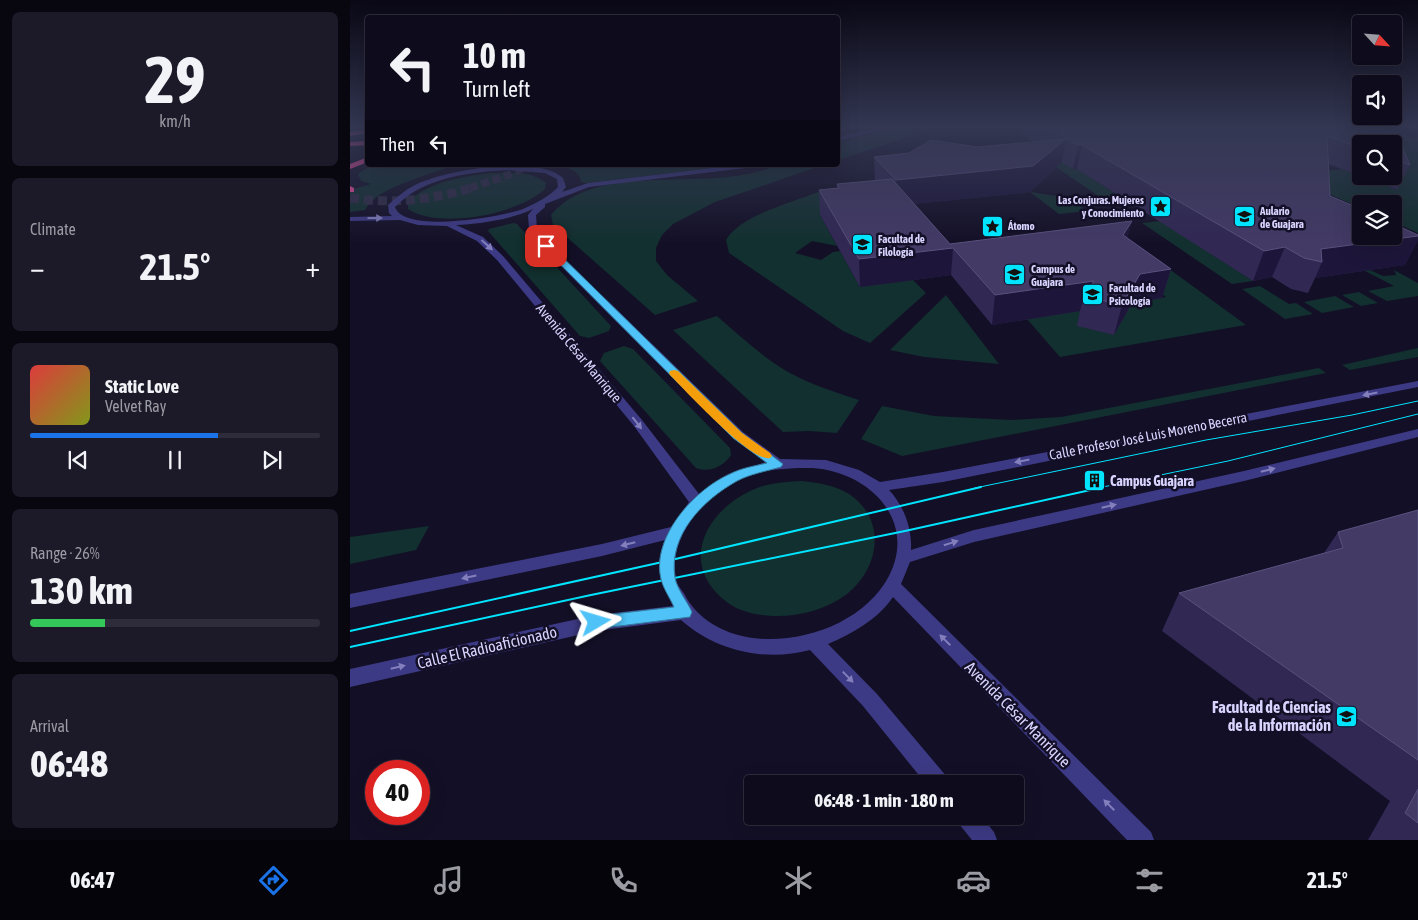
<!DOCTYPE html>
<html lang="en">
<head>
<meta charset="utf-8">
<style>
  :root { --surface:#0e0b1c; --page:#1c1929; --text:#f1f3f6; --muted:#9b9ba3; --line:#2e2b3b; --accent:#1a73e8 }
  body { margin:0; font-family:"Asap Condensed",sans-serif; background:var(--page); color:var(--text); height:100vh; display:flex; flex-direction:column; font-size:19px; white-space:nowrap }
  * { box-sizing:border-box; margin:0 }
  p { font-size:16px; color:var(--muted) }
  .icon { flex:none; width:28px; height:28px; fill:none; stroke:currentColor; stroke-width:2; stroke-linecap:round; stroke-linejoin:round }
  .map { position:relative; flex:1; overflow:hidden }
  .panel { display:flex; flex-direction:column; gap:12px; padding:12px; background:#08060f; width:350px }
  .panel>* { flex:none }
  .banner { position:absolute; left:15px; top:15px; width:475px; height:152px; border-radius:5px; box-shadow:0 5px 20px #0002,0 0 0 1px var(--line); background:#0e0b1c; color:var(--text); overflow:hidden }
  .needle { width:32px; rotate:116deg }
  .controls { position:absolute; left:1002px; top:15px; display:grid; gap:10px }
  .controls a { display:grid; place-items:center; width:50px; height:50px; border-radius:5px; background:var(--surface); box-shadow:0 5px 20px #0002,0 0 0 1px var(--line); font-size:25px }
  .speed { position:absolute; left:15px; top:760px; display:flex; gap:10px; font-size:25px; font-weight:700; text-align:center }
  .speed>* { display:grid; place-content:center; width:65px; height:65px; border-radius:50%; background:var(--surface); box-shadow:0 5px 20px #0002,0 0 0 1px var(--line); line-height:1 }
  .speed .limit { border:8px solid #d22; background:#fff; color:#111 }
  .pin { position:absolute; display:grid; place-items:center; width:42px; height:42px; color:#fff; margin:-21px; border-radius:10px; box-shadow:0 2px 8px #0006 }
  .me { position:absolute; width:55px; margin:-28px; rotate:83deg; stroke-linejoin:round; filter:drop-shadow(0 0 4px #0008) }
  .turn { display:flex; align-items:center; gap:18px; height:105px; padding:0 15px; font-size:22px }
  .turn .icon { width:65px; height:65px; stroke-width:2.5 }
  .turn b { display:block; font-size:35px; line-height:42px }
  .then { display:flex; align-items:center; height:48px; padding:0 15px; background:#0003; gap:10px; font-size:19px }
  .big { font-size:38px; font-weight:700; line-height:1.1 }
  .panel .widget { flex:1; display:flex; flex-direction:column; justify-content:center; gap:8px; min-width:0; padding:0 18px; border-radius:8px; background:var(--page) }
  .panel .dial { align-items:center; gap:0 }
  .dial b { font-size:65px; line-height:1 }
  .song { display:flex; align-items:center; gap:15px }
  .cover { width:60px; height:60px; border-radius:8px; background:linear-gradient(135deg,hsl(0 70% 55%),hsl(70 70% 35%)) }
  .played { height:5px; border-radius:2px; background:linear-gradient(90deg,var(--accent) 65%,var(--line) 65%) }
  .keys { display:flex; justify-content:space-around; direction:ltr }
  .heat { display:flex; justify-content:space-between; align-items:center; font-size:28px; direction:ltr }
  .charge { height:8px; border-radius:4px; background:linear-gradient(90deg,#34c759 26%,var(--line) 0) }
  .trip { position:absolute; left:394px; top:775px; width:280px; height:50px; border-radius:5px; background:var(--surface); box-shadow:0 5px 20px #0002,0 0 0 1px var(--line); font-weight:700; line-height:50px; text-align:center }
  .menu { display:flex; height:80px; justify-content:space-around; align-items:center; background:#06040b; color:var(--muted) }
  .menu .icon { width:35px; height:35px }
  .menu .selected { color:var(--accent) }
  .menu b { font-size:22px; color:var(--text) }
  main { display:flex; flex:1; min-height:0 }
  .map>svg:first-child { display:block }
</style>
</head>
<body>
<main>
<section class="panel">
<div class="widget dial"><b>29</b><p>km/h</p></div>
<div class="widget"><p>Climate</p>
<div class="heat"><a>−</a><b class="big">21.5°</b><a>+</a></div>
</div>
<div class="widget">
<div class="song"><i class="cover"></i><div><b>Static Love</b><p>Velvet Ray</p></div></div>
<div class="played"></div>
<div class="keys"><svg class="icon" aria-label="previous" viewBox="0 0 24 24"><path d="M18 5L8 12l10 7zM5 5v14"/></svg><svg class="icon" aria-label="pause" viewBox="0 0 24 24"><path d="M8 5v14M16 5v14"/></svg><svg class="icon" aria-label="next" viewBox="0 0 24 24"><path d="M6 5l10 7-10 7zM19 5v14"/></svg></div>
</div>
<div class="widget"><p>Range · 26%</p><b class="big">130 km</b><div class="charge"></div></div>
<div class="widget"><p>Arrival</p><b class="big">06:48</b></div>
</section>
<div class="map">
<svg width="1068" height="840" viewBox="0 0 1068 840">
  <rect width="100%" height="100%" fill="#130f26"/>
  <g fill="#12302f" fill-rule="evenodd">
    <polygon points="563,126 591,126 488,160 488,144 506,137"/>
    <path d="M826,126H1014L1068,138V233L1044,222V204H1011V208ZM962,132L1011,144H1044V176L1047,190L992,169L968,172Z"/>
    <polygon points="712,159 772,198 753,199 697,161"/>
    <path d="M21,165H103C77,177 29,185 15,210L0,212V190L21,184L11,181L8,174Z"/>
    <path d="M205,165H387L236,183L231,182C230,170 216,167 205,165Z"/>
    <path d="M427,165H473L365,202L323,224L312,235L306,248V261L317,275L348,301L305,315L203,225L201,215C249,158 363,195 427,165Z"/>
    <path d="M141,173C160,173 181,170 196,183L195,189C168,214 90,230 58,209V202C80,181 112,177 141,173Z"/>
    <path d="M471,191L470,215L487,246L462,241L445,253L471,260L483,252L490,251L510,287L563,280L576,293L520,343L493,331L379,253L376,240C390,215 444,202 471,191Z"/>
    <polygon points="680,192 720,198 737,211 709,214"/>
    <polygon points="810,221 903,281 882,284 792,223"/>
    <polygon points="163,223 167,224 261,326 259,331 239,338 230,336 138,231 139,229"/>
    <polygon points="768,260 822,271 896,325 710,357 677,319 816,297"/>
    <polygon points="1020,270 1033,276 1046,275 1044,270 1068,283 1068,296 1037,301 1018,291 1044,286 1015,271"/>
    <polygon points="910,286 939,304 946,303 963,314 935,319 892,289"/>
    <polygon points="1009,292 1028,303 1011,306 992,295"/>
    <polygon points="596,295 649,364 574,357 540,350"/>
    <polygon points="985,296 1004,307 972,313 954,302"/>
    <path d="M367,316C384,331 402,347 421,361C447,380 478,390 509,400L487,433L459,431L433,432L323,330Z"/>
    <path d="M274,346L283,349L380,448L381,455C373,467 359,473 346,468L250,361L254,353Z"/>
    <polygon points="1068,348 1068,357 1000,370 992,365"/>
    <polygon points="969,368 976,373 552,456 511,439 532,406 584,416 661,420 711,417"/>
    <path d="M452,481C468,483 485,485 499,494C537,519 530,568 497,594C476,610 448,617 422,616C404,615 386,611 373,599C330,562 355,513 400,491C416,483 434,482 452,481Z"/>
    <polygon points="79,526 66,550 0,564 0,537"/>
  </g>
  <g fill="none" stroke-linecap="round" stroke-linejoin="round">
    <polyline stroke="#312d47" stroke-width="8" stroke-dasharray="8 4" stroke-linecap="butt" points="120,188 161,174 179,165"/>
    <path stroke="#312d47" stroke-width="9" stroke-dasharray="9 5" stroke-linecap="butt" d="M0,198C42,204 84,200 124,187"/>
    <g fill="#3d3a85" fill-rule="evenodd">
      <polygon points="537,126 547,126 488,141 488,137"/>
      <path d="M387,165H406L403,167L239,187L195,204V207L186,215L187,229L199,244L393,432L430,459L476,460L509,470L530,482L593,472L1068,381V387L593,482L539,490C554,506 562,528 561,550L624,530L894,471L1068,429V437L894,481L624,542L560,562L551,584L801,832L804,840H777L543,597C528,619 502,634 478,644L527,694L597,777L600,784H576L513,706L460,650C415,662 366,651 331,620L246,631L0,687V669L246,615L323,606C311,581 303,569 315,540L252,556L0,608V594L252,544L321,527L339,502L284,426L147,260L127,241L97,226L68,225L50,220L0,221V217L42,216L39,213L38,205C47,197 55,190 65,185C95,170 187,154 213,178L216,187L212,192L238,183ZM159,170L195,173L207,179L208,187C199,197 186,203 173,209C152,217 54,234 45,207C74,177 119,172 159,170ZM183,209L178,215L179,229L193,248L383,438L416,462L378,474L349,494L292,420L153,256L133,237L106,225C129,224 163,219 183,209ZM462,468C517,471 568,519 539,576C513,626 440,649 388,635C366,629 345,615 335,595C332,590 327,585 326,579C318,537 353,498 388,480C411,469 437,468 462,468Z"/>
      <polygon points="606,816 631,816 644,832 647,840 622,840 609,824"/>
    </g>
    <g fill="#ff4fa3" fill-rule="evenodd">
      <polygon points="493,126 501,126 488,133 488,129"/>
      <polygon points="18,129 18,133 0,136 0,132"/>
      <polygon points="18,141 18,145 0,146 0,142"/>
      <polygon points="18,157 18,162 0,169 0,164"/>
      <polygon points="0,186 4,188 4,192 0,192"/>
    </g>
    <g stroke="#00e5ff" stroke-width="1">
      <polyline points="625,488 856,440 1002,415 1068,401"/>
      <polyline points="748,488 878,461 1068,414"/>
    </g>
    <g stroke="#00e5ff" stroke-width="2">
      <polyline points="0,631 317,561 631,487"/>
      <polyline points="0,647 241,595 555,531 754,487"/>
    </g>
  </g>
  <g fill="#312854">
    <polygon points="672,126 1029,126 1047,134 1060,165 1047,190 1011,176 1044,176 1044,144 1011,144 1011,176 978,164 980,196 1011,209 1011,236 1044,236 1044,224 1068,235 1068,240 1055,265 965,278 958,293 941,289 922,277 903,281 727,169 723,169 712,162 680,192 564,204 600,244 782,221 777,238 821,269 812,298 782,303 764,335 727,326 730,311 642,325 601,275 510,287 470,215 469,190 487,188 487,184 525,181 524,157 559,153 581,140 627,147 683,142 671,134"/>
    <polygon points="1068,510 1068,840 1018,840 1040,801 812,631 829,593 974,553 988,532"/>
  </g>
  <g fill="#1d163a">
    <polygon points="716,139 712,162 680,192 545,206 546,180"/>
    <polygon points="728,145 732,145 727,169 723,169"/>
    <polygon points="782,221 775,247 773,235"/>
    <polygon points="1068,236 1068,240 1055,265 965,278 972,262 971,249"/>
    <polygon points="935,247 922,277 903,281 914,251"/>
    <polygon points="603,248 601,275 510,287 509,259"/>
    <polygon points="821,269 812,298 782,303 764,335 772,305 790,274"/>
    <polygon points="744,281 734,296 730,311 642,325 645,295"/>
  </g>
  <g fill="#433a66" stroke="#5a527e">
    <polygon points="696,126 1029,126 1047,134 1060,165 1044,159 1044,144 1011,144 1011,148 977,136 980,196 1011,209 1011,236 1044,236 1044,224 1068,235 1068,236 971,249 972,262 954,258 935,247 914,251 732,145 728,145"/>
    <polygon points="716,139 683,166 546,180 524,157 559,153 581,140 627,147"/>
    <polygon points="542,179 600,244 782,221 773,235 821,269 790,274 772,305 734,296 744,281 645,295 603,248 509,259 469,190 489,188 487,184"/>
    <polygon points="1068,510 1068,760 829,593 993,548 988,532"/>
    <polygon points="1068,789 1068,823 1055,813"/>
  </g>
  <defs><path id="oneway-solid" d="M-6-.8H1V-3.2L6.5 0L1 3.2V.8H-6Z" transform="scale(1.25)"/></defs>
  <g fill="#837fbc">
    <use href="#oneway-solid" transform="translate(25 218)"/>
    <use href="#oneway-solid" transform="translate(137 245) rotate(42)"/>
    <use href="#oneway-solid" transform="translate(1020 394) rotate(169)"/>
    <use href="#oneway-solid" transform="translate(287 423) rotate(52)"/>
    <use href="#oneway-solid" transform="translate(672 461) rotate(169)"/>
    <use href="#oneway-solid" transform="translate(918 470) rotate(-14)"/>
    <use href="#oneway-solid" transform="translate(759 506) rotate(-13)"/>
    <use href="#oneway-solid" transform="translate(601 543) rotate(-17)"/>
    <use href="#oneway-solid" transform="translate(278 544) rotate(166)"/>
    <use href="#oneway-solid" transform="translate(119 577) rotate(168)"/>
    <use href="#oneway-solid" transform="translate(595 640) rotate(-135)"/>
    <use href="#oneway-solid" transform="translate(48 667) rotate(-13)"/>
    <use href="#oneway-solid" transform="translate(498 677) rotate(46)"/>
    <use href="#oneway-solid" transform="translate(759 805) rotate(-135)"/>
  </g>
  <linearGradient id="sky" x2="0" y2="1"><stop stop-color="#0a0815"/><stop offset="0.52" stop-color="#333752"/><stop offset="1" stop-color="#333752" stop-opacity="0"/></linearGradient>
  <rect width="1068" height="244" fill="url(#sky)"/>
  <path fill="#4fc3f7" stroke="#337fa1" d="M193,244H199L392,433L433,464L431,467C417,471 400,474 387,481C353,500 318,535 325,578C327,589 337,601 342,612L340,617L246,629L241,627L239,622L241,618L246,616L324,607C320,598 313,588 311,579C301,537 345,489 380,474C391,468 405,466 417,463L383,438L193,247Z"/>
  <path fill="#f59e0b" d="M324,370L328,371L392,433L420,453L422,456L420,458C402,463 335,390 320,375L319,373L320,371Z"/>
  <defs>
    <symbol id="sight-square" viewBox="-11 -11 22 22"><rect x="-9" y="-9" width="18" height="18" rx="4" fill="#00e5ff" stroke="#130f26"/><path d="M0-6L1.8-2.2L6-1.7L2.9 1.2L3.7 5.4L0 3.3L-3.7 5.4L-2.9 1.2L-6-1.7L-1.8-2.2Z" fill="#111"/></symbol>
    <symbol id="university-square" viewBox="-11 -11 22 22"><rect x="-9" y="-9" width="18" height="18" rx="4" fill="#00e5ff" stroke="#130f26"/><path d="M0-5L7-2L0 1L-7-2ZM-4 1L0 2.5L4 1V4Q0 6-4 4Z" fill="#111"/></symbol>
    <symbol id="building-square" viewBox="-11 -11 22 22"><rect x="-9" y="-9" width="18" height="18" rx="4" fill="#00e5ff" stroke="#130f26"/><path d="M-4-6H4V6H1V3H-1V6H-4ZM-2.5-4.3h1.7v1.8h-1.7ZM.8-4.3h1.7v1.8H.8ZM-2.5-1h1.7V.8h-1.7ZM.8-1h1.7V.8H.8Z" fill="#111"/></symbol>
  </defs>
  <g fill-rule="evenodd">
    <use href="#sight-square" x="798" y="194" width="25" height="25"/>
    <use href="#university-square" x="882" y="204" width="25" height="25"/>
    <use href="#sight-square" x="630" y="214" width="25" height="25"/>
    <use href="#university-square" x="500" y="232" width="25" height="25"/>
    <use href="#university-square" x="652" y="262" width="25" height="25"/>
    <use href="#university-square" x="730" y="282" width="25" height="25"/>
    <use href="#building-square" x="732" y="468" width="25" height="25"/>
    <use href="#university-square" x="984" y="704" width="25" height="25"/>
  </g>
  <g text-anchor="middle" dominant-baseline="central" stroke-width="5" stroke-linejoin="round" paint-order="stroke">
    <g font-size="11" font-weight="bold" fill="#d9d4ff" stroke="#130f26" text-anchor="start">
      <text x="794" y="200" text-anchor="end">Las Conjuras. Mujeres<tspan x="794" dy="13">y Conocimiento</tspan></text>
      <text x="910" y="211">Aulario<tspan x="910" dy="13">de Guajara</tspan></text>
      <text x="658" y="226">Átomo</text>
      <text x="528" y="239">Facultad de<tspan x="528" dy="13">Filología</tspan></text>
      <text x="681" y="269">Campus de<tspan x="681" dy="13">Guajara</tspan></text>
      <text x="759" y="288">Facultad de<tspan x="759" dy="13">Psicología</tspan></text>
    </g>
    <g font-size="14" fill="#d9d4ff" stroke="#130f26">
      <text transform="translate(229 353) rotate(50)">Avenida César Manrique</text>
      <text transform="translate(798 436) rotate(-11)">Calle Profesor José Luis Moreno Becerra</text>
    </g>
    <g font-size="14" font-weight="bold" fill="#d9d4ff" stroke="#130f26" text-anchor="start">
      <text x="760" y="481">Campus Guajara</text>
    </g>
    <g font-size="16" fill="#d9d4ff" stroke="#130f26">
      <text transform="translate(137 647) rotate(-13)">Calle El Radioaficionado</text>
      <text transform="translate(668 714) rotate(45)">Avenida César Manrique</text>
    </g>
    <g font-size="16" font-weight="bold" fill="#d9d4ff" stroke="#130f26" text-anchor="end">
      <text x="981" y="707">Facultad de Ciencias<tspan x="981" dy="18">de la Información</tspan></text>
    </g>
  </g>
</svg>
<div class="controls">
<a><svg class="needle" viewBox="-14 -14 28 28"><path d="M0-13l5 13h-10z" fill="#e53935"/><path d="M0 13l5-13h-10z" fill="#9b9ba3"/></svg></a>
<a><svg class="icon" aria-label="sound" viewBox="0 0 24 24"><path d="M4 9h4l5-4v14l-5-4H4zM17 9q2 3 0 6"/></svg></a>
<a><svg class="icon" aria-label="search" viewBox="0 0 24 24"><circle cx="10" cy="10" r="6"/><path d="M15 15l6 6"/></svg></a>
<a><svg class="icon" aria-label="layers" viewBox="0 0 24 24"><path d="M12 4l9 5-9 5-9-5zM3 14l9 5 9-5"/></svg></a>
</div>
<div class="speed"><div class="limit">40</div></div>
<div class="pin" style="left:196px;top:246px;background:#d93025"><svg class="icon" aria-label="arrive" viewBox="0 0 24 24"><path d="M6 21V4h12l-3 4 3 4H6"/></svg></div>
<svg class="me" style="left:246px;top:622px" viewBox="-20 -20 40 40"><path d="M0-17L14 15 0 8-14 15z" fill="#4fc3f7" stroke="#fff" stroke-width="4"/></svg>
<div class="trip">06:48 · 1 min · 180 m</div>
<div class="banner">
<div class="turn"><svg class="icon" aria-label="left" viewBox="0 0 24 24"><path d="M17 20v-9H6M10 6l-5 5 5 5"/></svg><div><b>10 m</b>Turn left</div></div>
<div class="then">Then<svg class="icon" aria-label="left" viewBox="0 0 24 24"><path d="M17 20v-9H6M10 6l-5 5 5 5"/></svg></div>
</div>
</div>
</main>
<nav class="menu">
<b>06:47</b>
<svg class="icon selected" aria-label="directions" viewBox="0 0 24 24"><path d="M12 3l9 9-9 9-9-9zM9 14v-3h6M13 9l2 2-2 2"/></svg>
<svg class="icon" aria-label="music" viewBox="0 0 24 24"><path d="M9 18V5l10-2v13"/><circle cx="6" cy="18" r="3"/><circle cx="16" cy="16" r="3"/></svg>
<svg class="icon" aria-label="phone" viewBox="0 0 24 24"><path d="M5 4h4l2 5-3 2q2 4 5 5l2-3 5 2v4C11 20 4 13 5 4z"/></svg>
<svg class="icon" aria-label="climate" viewBox="0 0 24 24"><path d="M12 3v18M4 7l16 10M4 17L20 7"/></svg>
<svg class="icon" aria-label="car" viewBox="0 0 24 24"><path d="M5 17H2v-5l4-1 3-4h7l3 4 3 1v5h-3M9 17h6M6 11h13"/><circle cx="7" cy="17" r="2"/><circle cx="17" cy="17" r="2"/></svg>
<svg class="icon" aria-label="filters" viewBox="0 0 24 24"><path d="M4 7h16M4 17h16"/><circle cx="9" cy="7" r="2"/><circle cx="15" cy="17" r="2"/></svg>
<b>21.5°</b>
</nav>
</body>
</html>
